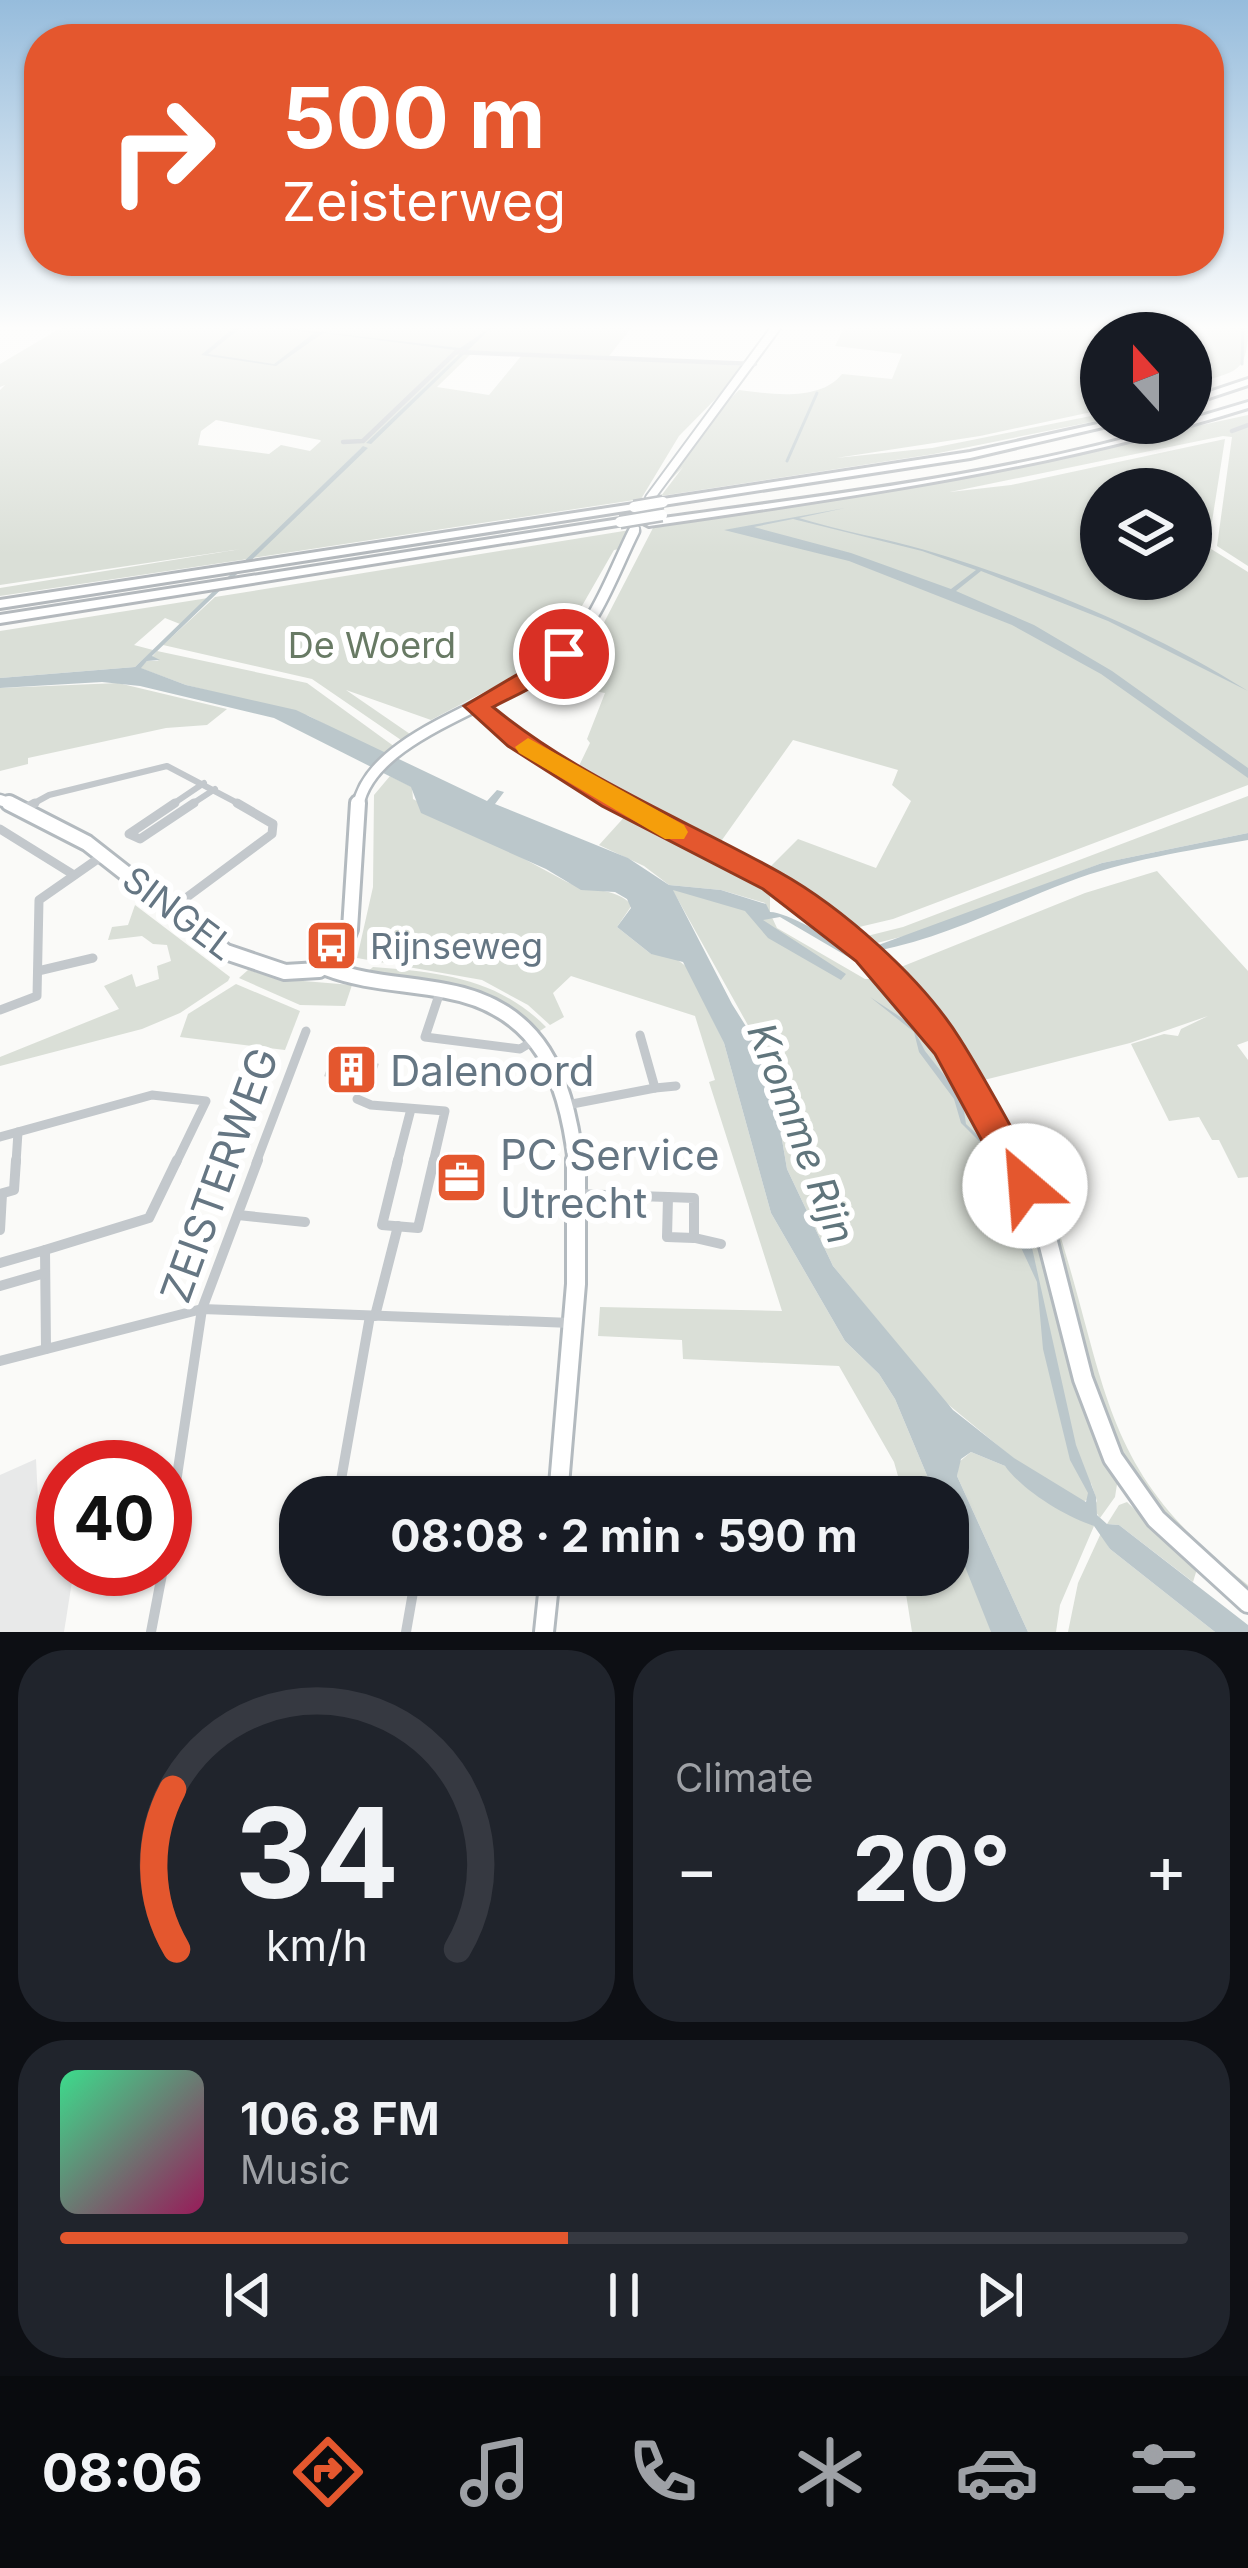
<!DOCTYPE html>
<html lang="en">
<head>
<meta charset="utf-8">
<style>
  :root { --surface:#171b24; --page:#20242c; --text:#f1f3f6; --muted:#9ea1a6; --line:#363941; --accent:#e4572e }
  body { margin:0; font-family:Inter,sans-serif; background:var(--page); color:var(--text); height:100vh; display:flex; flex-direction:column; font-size:45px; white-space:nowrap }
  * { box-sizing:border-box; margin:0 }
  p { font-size:39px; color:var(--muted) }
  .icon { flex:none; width:66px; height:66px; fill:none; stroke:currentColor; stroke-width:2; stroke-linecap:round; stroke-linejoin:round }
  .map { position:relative; height:1632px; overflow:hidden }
  .side { display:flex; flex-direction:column; gap:18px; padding:18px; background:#0d0f14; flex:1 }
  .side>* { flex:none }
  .top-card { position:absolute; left:24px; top:24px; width:1200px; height:252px; border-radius:48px; box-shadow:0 3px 9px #0004; background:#e4572e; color:#fff; overflow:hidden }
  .needle { width:78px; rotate:339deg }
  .buttons { position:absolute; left:1080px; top:312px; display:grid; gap:24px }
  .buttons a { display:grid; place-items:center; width:132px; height:132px; border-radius:50%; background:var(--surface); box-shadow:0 3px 9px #0004; font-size:60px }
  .speed { position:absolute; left:36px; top:1440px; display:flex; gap:24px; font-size:60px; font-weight:700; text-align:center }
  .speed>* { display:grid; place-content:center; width:156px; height:156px; border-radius:50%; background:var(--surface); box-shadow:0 3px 9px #0004; line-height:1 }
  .speed .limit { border:18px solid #d22; background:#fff; color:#111 }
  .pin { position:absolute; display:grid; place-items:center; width:102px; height:102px; color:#fff; margin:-51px; border:6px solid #fff; border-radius:50%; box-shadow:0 3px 12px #0007 }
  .me { position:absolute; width:132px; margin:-66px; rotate:333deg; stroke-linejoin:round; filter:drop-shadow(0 0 9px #0008) }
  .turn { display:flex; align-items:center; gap:42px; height:252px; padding:0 60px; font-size:54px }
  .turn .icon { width:156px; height:156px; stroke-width:2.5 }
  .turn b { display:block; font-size:84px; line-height:102px }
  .big { font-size:90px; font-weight:700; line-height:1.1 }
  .side .widget { flex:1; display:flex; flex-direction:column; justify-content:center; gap:18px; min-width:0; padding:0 42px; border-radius:48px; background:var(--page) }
  .side .dial { align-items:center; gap:0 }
  .dial svg { height:312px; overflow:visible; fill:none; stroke:var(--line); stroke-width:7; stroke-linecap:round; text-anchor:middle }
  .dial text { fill:var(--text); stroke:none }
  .song { display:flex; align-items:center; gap:36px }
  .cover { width:144px; height:144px; border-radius:18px; background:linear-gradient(135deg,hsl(150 70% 55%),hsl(330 70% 35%)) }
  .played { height:12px; border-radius:6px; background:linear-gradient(90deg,var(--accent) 45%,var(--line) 45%) }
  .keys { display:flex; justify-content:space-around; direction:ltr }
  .heat { display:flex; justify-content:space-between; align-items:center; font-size:66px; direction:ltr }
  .side .tiles { flex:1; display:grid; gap:18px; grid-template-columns:1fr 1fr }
  .widget:last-child { grid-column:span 2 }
  .trip { position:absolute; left:279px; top:1476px; width:690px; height:120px; border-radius:48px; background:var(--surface); box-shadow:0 3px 9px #0004; font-weight:700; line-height:120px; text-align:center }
  .menu { display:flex; height:192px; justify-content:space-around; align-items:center; background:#090b0e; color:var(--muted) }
  .menu .icon { width:84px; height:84px }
  .menu .active { color:var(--accent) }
  .menu b { font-size:54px; color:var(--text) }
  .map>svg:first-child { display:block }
</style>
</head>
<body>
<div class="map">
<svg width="1248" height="1632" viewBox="0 0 1248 1632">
  <rect width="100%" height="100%" fill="#fafaf8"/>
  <polygon fill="#e8e9e9" points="36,1459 38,1499 63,1490 63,1569 74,1569 64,1632 0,1632 0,1475"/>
  <g fill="#dadfd7" fill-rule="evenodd">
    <path d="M64,326H633L609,356L474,351L437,387L489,395L522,355L748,366L679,436L641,499L252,558L365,450L361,448L248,559L0,596V588L241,549L0,585V390L5,385L0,387V364ZM216,420L320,440L321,441L310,451L281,445L269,454L198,445L201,431Z"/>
    <path d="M834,326H1248C1248,377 1235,370 1191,385V333H1101V410L980,436L836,458L932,448L1101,414V420L934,454L661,496L683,467L654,497L684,445L739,390C770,394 820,402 842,374L892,379L902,354L835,346L844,328Z"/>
    <path d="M1248,415V566L1217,546L1232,437L1223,436L950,492L1011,485L1225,439L1208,547L1248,572V785L893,919L855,928L766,871L798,839L876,868L911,801L892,785L898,770L793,740L717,847L576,772L590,743L587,739L605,693L584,689L587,675L572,671L596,638L654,526L953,479ZM1101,489H1191V579H1101Z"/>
    <polygon points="630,530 620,549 614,550 559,646 530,668 431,720 346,690 410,734 401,740 312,679 163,645 215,597"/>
    <polygon points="208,598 180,624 165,618 134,645 153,650 135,667 0,678 0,631"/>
    <polygon points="157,651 307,683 395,747 385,756 309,716 186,685 140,668 147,661 159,661 152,657"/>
    <polygon points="118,683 227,709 207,725 166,728 28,758 28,764 0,771 0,688"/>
    <path d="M390,776L412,787L413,799L567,882C589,893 614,886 632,905L617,927L651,954L671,955L687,967L724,1043L771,1213L845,1341L879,1374L895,1399L936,1497H904L894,1462L839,1366L683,1359L682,1340L598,1336L600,1307L782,1311L709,1082L715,1080L695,1016L571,976L553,993L564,1017L550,1025L528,1005L482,980L357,958L373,887L374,795Z"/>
    <polygon points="1248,796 1248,833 1102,863 924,931 873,944 872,953 859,938 903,927"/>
    <path d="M628,813L770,887V913L777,928L865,979H887C930,1031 968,1083 999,1143L994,1147L999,1156L1005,1155L1027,1201L1118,1478L1115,1497L1100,1518L1093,1508L1097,1501L1091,1483L1092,1498L1082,1502L1013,1458L944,1401L833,1266L787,1169L769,1063L672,889L768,913L765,903L721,890L669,885L644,866L599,845Z"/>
    <polygon points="1157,871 1248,971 1248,1041 1237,1045 1248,1060 1248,1177 1238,1178 1219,1140 1212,1140 1199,1117 1169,1121 1131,1044 1164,1034 1178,1036 1181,1029 1208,1016 1130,1043 984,1080 1019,1143 1013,1145 891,971 1085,893"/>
    <polygon points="135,905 230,977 228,981 180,1013 142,1029 0,1066 0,1057 119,1009 104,986 132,974 136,987 159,979 157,966 171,961 167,945 153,944 142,936 108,940 112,927 128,925"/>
    <path d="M373,967C438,972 498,978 546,1027L537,1033C485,987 432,983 366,973Z"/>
    <polygon points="248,970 279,979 352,985 345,1006 300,1005 239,978"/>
    <polygon points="236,984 300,1011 285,1050 180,1037 188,1014"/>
    <path d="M1060,1235C1110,1396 1103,1473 1248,1585V1595L1148,1503L1105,1428L1053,1241Z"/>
    <polygon points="971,1452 1005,1466 1094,1526 1060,1605 1056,1632 1028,1632 957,1476 959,1462"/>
    <polygon points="1127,1502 1197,1569 1193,1582 1119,1525 1107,1524 1119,1505"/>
    <polygon points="948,1524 990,1625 991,1632 912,1632 903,1575 948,1575"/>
    <polygon points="1101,1533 1110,1549 1215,1632 1068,1632 1078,1583"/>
  </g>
  <g fill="#bbc7cb" fill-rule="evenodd">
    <polygon points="236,326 243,326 208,354 274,364 314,333 269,326 460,348 493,326 371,444 366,443 463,351 323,333 276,366 201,355"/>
    <path d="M363,446L368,448L152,656L160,660L147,661L141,668L186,685L296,710L487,801L497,790L504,792L495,804L628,858L669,885L721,890L766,904L770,912C788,912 831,940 852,948L856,951L850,958L780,917L763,920L846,974L841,980L768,938L745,911L673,890L732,1004L769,1063L787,1169L833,1266L953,1410L1014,1458L1086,1502L1088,1493L1070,1460L1043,1349L1037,1282L1005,1213L989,1151L961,1123L954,1099L919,1052L914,1032L870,997L911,1024L925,1051L962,1098L966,1124L987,1144L1028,1230L1076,1445L1096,1497L1097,1515L1107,1524L1119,1525L1248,1625V1632H1215L1110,1549L1094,1526C1066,1517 1023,1491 1005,1466L971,1452L961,1459L957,1476L1028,1632H991L948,1524V1497H936L895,1399L879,1374L845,1341L771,1213L724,1043L683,962L651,954L617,927L631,908L627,899L615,892L581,890L546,869L421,813L411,787L274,718L140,686L102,682L0,688V678L135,667Z"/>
    <path d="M845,508L799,518C840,531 884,538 925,550C1036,583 1150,629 1248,691L1108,621L981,571L956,591L1034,625L1112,671L1248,768V778L1101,674L1012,625L849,561L724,530ZM793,519L922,551L976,570L951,589L851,553L754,527Z"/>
    <path d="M1248,833V840C1187,851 1125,860 1068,882C1005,906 944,938 877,951L873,947L1102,863Z"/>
  </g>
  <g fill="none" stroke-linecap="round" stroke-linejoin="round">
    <g stroke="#bbc7cb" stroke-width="3">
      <polyline points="1242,364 1243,326"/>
      <polyline points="787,461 817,393"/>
    </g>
  </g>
  <polygon fill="#aab3b9" stroke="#dcdcda" stroke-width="3" points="333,1058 357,1062 377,1065 370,1082 326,1075"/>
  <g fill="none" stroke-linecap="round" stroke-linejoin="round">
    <defs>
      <g id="secondary-far3">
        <polyline points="650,498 777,326"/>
        <polyline points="632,534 635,529"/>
      </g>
      <g id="secondary-far2">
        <polyline points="476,706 538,754 622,806"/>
        <polyline points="0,800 18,806"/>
        <path d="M358,806C372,731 514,703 564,653C598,620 613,573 634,531"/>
      </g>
      <g id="secondary-far1">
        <polyline points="9,803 87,843 226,952 285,972 319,970 340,955 350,929 358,803"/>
        <path d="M617,803C668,832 723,852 773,882C882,947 962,1050 1016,1163"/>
        <path d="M326,968C365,983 405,983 446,991C541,1008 566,1078 576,1163"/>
      </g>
      <g id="secondary">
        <polyline points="1015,1160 1048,1242 1083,1379 1113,1458 1156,1519 1248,1603"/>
        <polyline points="558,1497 576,1284 576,1160"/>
        <polyline points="544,1632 550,1575"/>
      </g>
      <g id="highway">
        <polygon points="1248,379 1248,385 1191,404 1191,398"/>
        <path d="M1248,402V408C1052,469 851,497 649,526L643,523L649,520C826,495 1008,475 1180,423H1191V419Z"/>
        <polygon points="1102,423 1120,423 970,458 663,505 658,502 663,499 970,452"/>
        <polygon points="634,504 638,505 638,509 0,608 0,600"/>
        <polygon points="620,519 624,520 624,524 0,623 0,615"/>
      </g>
    </defs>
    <use href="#secondary-far3" stroke="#b3babf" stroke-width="12"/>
    <use href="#secondary-far2" stroke="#b3babf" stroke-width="15"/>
    <use href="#secondary-far1" stroke="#b3babf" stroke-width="20"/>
    <use href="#secondary" stroke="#b3babf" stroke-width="24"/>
    <use href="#highway" stroke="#b4b9bd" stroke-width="6"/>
    <g stroke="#c3c8cc" stroke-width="4.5">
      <polyline points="1232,431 1248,425"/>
      <polyline points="343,442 363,441 456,352 755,364"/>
    </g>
    <g stroke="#c3c8cc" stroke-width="6">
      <polyline points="29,806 49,795 167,766 243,806"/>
      <polyline points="170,806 204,783"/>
      <polyline points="189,806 215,789"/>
    </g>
    <g stroke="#c3c8cc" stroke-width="9">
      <polyline points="175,803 129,834 140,839 194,803"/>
      <polyline points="26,808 35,803"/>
      <polyline points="0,829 74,875"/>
      <polyline points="171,909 272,834 273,824 237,803"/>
      <polyline points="38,971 93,958"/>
      <polyline points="441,989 425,1037 520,1049 535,1040"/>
      <polyline points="0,1010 37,996 39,900 102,856"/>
      <polyline points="655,1088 676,1086"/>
      <polyline points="357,1099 371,1105 445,1111 433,1163"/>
      <polyline points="567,1105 655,1088 640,1035"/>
      <polyline points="0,1137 152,1095 206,1101 176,1163"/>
      <polyline points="16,1163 18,1132"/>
      <polyline points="256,1163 306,1031"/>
      <polyline points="397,1163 411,1109"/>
    </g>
    <g stroke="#c3c8cc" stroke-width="10">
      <polyline points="398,1160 382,1225 418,1228 434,1160"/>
      <polyline points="0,1194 14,1190 16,1160"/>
      <polyline points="575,1194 668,1197"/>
      <polygon points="668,1197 694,1198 694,1238 667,1237"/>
      <polyline points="238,1215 305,1222"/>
      <polyline points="0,1230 2,1194"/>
      <polyline points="695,1238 721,1244"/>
      <polyline points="45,1250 149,1218 177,1160"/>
      <polyline points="0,1263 45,1250 46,1349"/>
      <polyline points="0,1286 45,1273"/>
      <polyline points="375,1316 398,1226"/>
      <polyline points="0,1361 202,1309 571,1323"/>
      <polyline points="340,1484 430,1487 428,1497"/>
      <polyline points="338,1497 370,1316"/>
      <polyline points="165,1556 202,1309 258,1160"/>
      <polyline points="151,1632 163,1569"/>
      <polyline points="406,1632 416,1575"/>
    </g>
    <use href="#secondary-far3" stroke="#fff" stroke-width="8"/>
    <use href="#secondary-far2" stroke="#fff" stroke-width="10"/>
    <use href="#secondary-far1" stroke="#fff" stroke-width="14"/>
    <use href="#secondary" stroke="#fff" stroke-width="18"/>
    <use href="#highway" fill="#fff" fill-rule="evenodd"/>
    <defs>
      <g id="highway-bridge">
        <polyline points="634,507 663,502"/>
        <polyline points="620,522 662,515"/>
      </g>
    </defs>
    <use href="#highway-bridge" stroke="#b4b9bd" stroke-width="15" stroke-linecap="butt"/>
    <use href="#highway-bridge" stroke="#fff" stroke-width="10"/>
  </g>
  <linearGradient id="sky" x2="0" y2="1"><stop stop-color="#96bcdc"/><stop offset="0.59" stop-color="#fdfdfc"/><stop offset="1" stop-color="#fdfdfc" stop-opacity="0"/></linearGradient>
  <rect width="1248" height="555" fill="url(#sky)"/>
  <path fill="#e4572e" stroke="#94391e" stroke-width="3" d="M564,647L576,654C554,679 522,692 493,707C580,778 682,818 779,872C842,907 922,978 960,1039C988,1083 1012,1130 1038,1175L1043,1186L1038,1198L1025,1203L1013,1198L935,1054L856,961L763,889L602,806L508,746L464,706Z"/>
  <polygon fill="#f59e0b" points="528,738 684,825 688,832 684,839 665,839 519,753 515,747"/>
  <defs>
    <symbol id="bus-square" viewBox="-11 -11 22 22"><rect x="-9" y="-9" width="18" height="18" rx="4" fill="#e4572e" stroke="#fff"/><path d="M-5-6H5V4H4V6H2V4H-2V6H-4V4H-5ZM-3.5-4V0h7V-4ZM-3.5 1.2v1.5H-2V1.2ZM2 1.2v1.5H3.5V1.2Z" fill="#fff"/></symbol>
    <symbol id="building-square" viewBox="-11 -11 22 22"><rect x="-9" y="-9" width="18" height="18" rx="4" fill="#e4572e" stroke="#fff"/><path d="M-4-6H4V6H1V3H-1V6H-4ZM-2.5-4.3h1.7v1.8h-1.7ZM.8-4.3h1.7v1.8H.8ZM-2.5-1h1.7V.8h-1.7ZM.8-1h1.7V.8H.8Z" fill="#fff"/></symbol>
    <symbol id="office-square" viewBox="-11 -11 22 22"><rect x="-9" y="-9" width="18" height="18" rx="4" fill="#e4572e" stroke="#fff"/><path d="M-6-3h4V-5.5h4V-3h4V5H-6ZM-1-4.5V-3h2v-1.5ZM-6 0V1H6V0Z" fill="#fff"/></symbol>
  </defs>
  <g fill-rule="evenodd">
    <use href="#bus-square" x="302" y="916" width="59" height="59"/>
    <use href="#building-square" x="322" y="1040" width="59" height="59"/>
    <use href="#office-square" x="432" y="1148" width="59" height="59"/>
  </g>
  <g text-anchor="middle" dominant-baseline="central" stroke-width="12" stroke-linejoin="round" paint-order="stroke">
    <g font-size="36" fill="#687a64" stroke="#fff">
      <text x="372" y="645">De Woerd</text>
    </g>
    <g font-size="36" fill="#657683" stroke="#fff">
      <text transform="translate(179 913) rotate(37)">SINGEL</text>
    </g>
    <g font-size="36" fill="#657683" stroke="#fff" text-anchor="start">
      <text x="370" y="946">Rijnseweg</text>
    </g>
    <g font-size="39" font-style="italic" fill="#60757c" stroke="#fff">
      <text transform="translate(802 1133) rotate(69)">Kromme Rijn</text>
    </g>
    <g font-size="42" fill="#657683" stroke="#fff" text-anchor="start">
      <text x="390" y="1070">Dalenoord</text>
      <text x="500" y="1154">PC Service<tspan x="500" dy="48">Utrecht</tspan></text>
    </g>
    <g font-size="42" fill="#657683" stroke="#fff">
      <text transform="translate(219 1175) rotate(-70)">ZEISTERWEG</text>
    </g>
  </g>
</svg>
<div class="buttons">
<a><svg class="needle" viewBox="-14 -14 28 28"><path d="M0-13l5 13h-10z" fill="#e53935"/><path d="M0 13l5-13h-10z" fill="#9ea1a6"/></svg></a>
<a><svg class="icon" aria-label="layers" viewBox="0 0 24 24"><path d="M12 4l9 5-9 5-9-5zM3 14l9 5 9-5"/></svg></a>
</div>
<div class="speed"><div class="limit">40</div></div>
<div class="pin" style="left:564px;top:654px;background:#d93025"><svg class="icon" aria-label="arrive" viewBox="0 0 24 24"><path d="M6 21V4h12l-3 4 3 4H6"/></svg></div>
<svg class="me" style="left:1025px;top:1186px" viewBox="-20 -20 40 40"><circle r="19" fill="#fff"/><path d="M0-13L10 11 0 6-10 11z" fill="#e4572e"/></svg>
<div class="trip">08:08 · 2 min · 590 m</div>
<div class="top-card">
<div class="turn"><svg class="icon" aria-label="right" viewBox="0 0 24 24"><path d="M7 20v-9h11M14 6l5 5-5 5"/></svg><div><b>500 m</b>Zeisterweg</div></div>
</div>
</div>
<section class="side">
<div class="tiles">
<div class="widget dial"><svg viewBox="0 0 100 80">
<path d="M14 69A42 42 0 1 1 86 69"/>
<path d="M14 69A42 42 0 0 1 13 28" stroke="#e4572e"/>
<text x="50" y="56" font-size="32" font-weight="700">34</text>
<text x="50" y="72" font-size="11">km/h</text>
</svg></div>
<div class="widget"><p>Climate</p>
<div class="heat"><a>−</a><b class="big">20°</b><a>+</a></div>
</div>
<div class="widget">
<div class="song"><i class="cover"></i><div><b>106.8 FM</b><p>Music</p></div></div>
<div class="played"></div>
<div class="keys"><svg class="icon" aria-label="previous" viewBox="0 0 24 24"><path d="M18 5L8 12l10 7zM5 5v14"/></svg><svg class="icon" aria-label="pause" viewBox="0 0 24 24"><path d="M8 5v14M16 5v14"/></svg><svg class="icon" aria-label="next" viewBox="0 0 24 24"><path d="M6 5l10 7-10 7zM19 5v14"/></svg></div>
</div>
</div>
</section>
<nav class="menu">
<b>08:06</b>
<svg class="icon active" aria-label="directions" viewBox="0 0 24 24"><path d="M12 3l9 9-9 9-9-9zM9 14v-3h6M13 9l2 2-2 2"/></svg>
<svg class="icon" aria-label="music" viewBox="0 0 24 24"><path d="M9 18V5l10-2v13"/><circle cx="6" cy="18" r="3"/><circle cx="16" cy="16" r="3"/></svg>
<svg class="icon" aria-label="phone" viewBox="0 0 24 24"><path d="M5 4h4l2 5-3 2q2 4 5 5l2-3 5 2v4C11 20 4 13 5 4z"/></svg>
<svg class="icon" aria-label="climate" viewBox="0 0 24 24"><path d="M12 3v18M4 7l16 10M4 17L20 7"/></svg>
<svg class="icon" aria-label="car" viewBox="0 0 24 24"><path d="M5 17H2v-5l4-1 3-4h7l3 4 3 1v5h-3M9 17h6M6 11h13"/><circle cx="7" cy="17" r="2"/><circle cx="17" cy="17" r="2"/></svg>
<svg class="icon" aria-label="filters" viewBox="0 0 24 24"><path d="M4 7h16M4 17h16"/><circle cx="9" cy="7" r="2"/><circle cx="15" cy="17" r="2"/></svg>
</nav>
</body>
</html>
